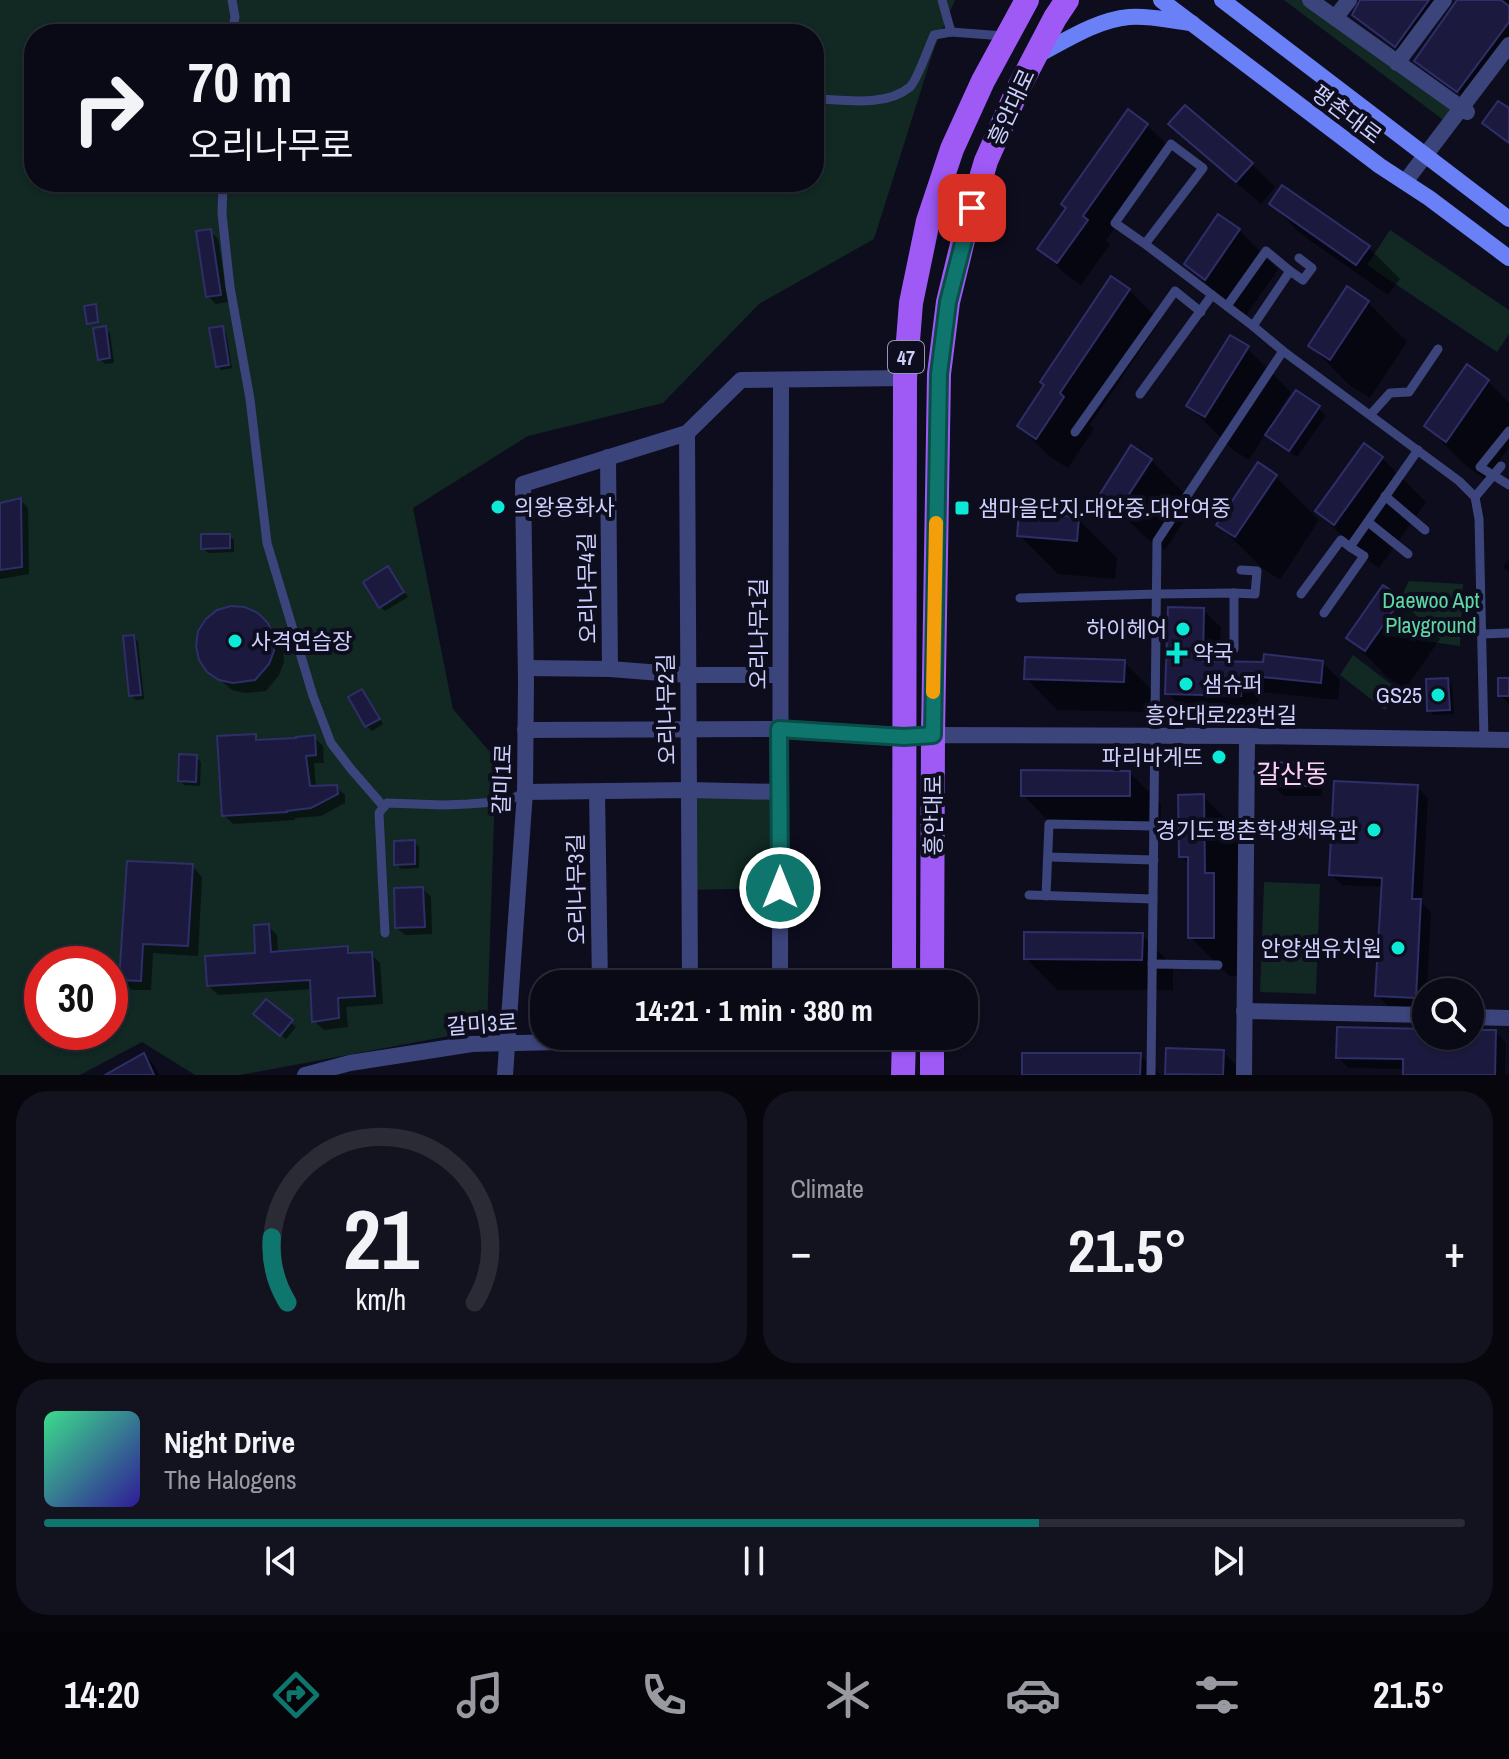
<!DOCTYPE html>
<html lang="en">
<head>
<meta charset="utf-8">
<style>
  :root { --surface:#0a0a16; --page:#13131f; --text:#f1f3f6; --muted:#999aa1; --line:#2a2b35; --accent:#0f766e }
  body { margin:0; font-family:"Archivo Narrow","Noto Sans KR",sans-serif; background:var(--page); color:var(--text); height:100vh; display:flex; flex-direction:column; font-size:30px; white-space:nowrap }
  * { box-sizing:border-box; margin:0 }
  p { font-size:26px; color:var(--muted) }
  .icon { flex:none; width:44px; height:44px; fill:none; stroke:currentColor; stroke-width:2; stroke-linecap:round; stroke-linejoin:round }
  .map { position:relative; height:1075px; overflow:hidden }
  .sheet { display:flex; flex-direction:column; gap:16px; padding:16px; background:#06060c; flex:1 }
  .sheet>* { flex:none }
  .top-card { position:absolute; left:24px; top:24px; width:800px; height:168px; border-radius:32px; box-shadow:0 2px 6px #0004,0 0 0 2px var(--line); background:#0a0a16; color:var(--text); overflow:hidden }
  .fabs { position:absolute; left:1412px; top:978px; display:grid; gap:16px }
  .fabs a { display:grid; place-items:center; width:72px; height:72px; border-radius:50%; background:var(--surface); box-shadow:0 2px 6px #0004,0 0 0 2px var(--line); font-size:40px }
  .speed { position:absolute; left:24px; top:946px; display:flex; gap:16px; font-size:40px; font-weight:700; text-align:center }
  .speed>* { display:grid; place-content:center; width:104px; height:104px; border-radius:50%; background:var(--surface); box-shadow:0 2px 6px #0004,0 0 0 2px var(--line); line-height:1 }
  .speed .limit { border:12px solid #d22; background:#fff; color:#111 }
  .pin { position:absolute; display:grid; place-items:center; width:68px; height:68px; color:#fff; margin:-34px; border-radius:16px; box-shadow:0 4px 12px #0006 }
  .me { position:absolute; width:88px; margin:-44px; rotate:0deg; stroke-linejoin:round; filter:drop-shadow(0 0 6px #0008) }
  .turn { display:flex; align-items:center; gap:28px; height:168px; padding:0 32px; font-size:36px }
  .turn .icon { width:104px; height:104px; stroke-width:2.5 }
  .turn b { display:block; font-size:56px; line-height:68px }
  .big { font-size:60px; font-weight:800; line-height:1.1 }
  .sheet .widget { flex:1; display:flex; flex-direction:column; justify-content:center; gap:12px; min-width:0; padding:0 28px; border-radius:32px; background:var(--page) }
  .sheet .dial { align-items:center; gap:0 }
  .dial svg { height:208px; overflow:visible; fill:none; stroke:var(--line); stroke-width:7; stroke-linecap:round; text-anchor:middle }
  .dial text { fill:var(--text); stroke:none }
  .song { display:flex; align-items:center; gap:24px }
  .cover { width:96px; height:96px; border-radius:12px; background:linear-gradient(135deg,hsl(150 70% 55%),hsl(250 70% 35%)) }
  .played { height:8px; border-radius:4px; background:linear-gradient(90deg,var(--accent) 70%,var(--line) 70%) }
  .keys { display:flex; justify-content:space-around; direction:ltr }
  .heat { display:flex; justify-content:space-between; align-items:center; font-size:44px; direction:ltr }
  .sheet .tiles { flex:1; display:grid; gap:16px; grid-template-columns:1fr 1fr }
  .widget:last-child { grid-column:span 2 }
  .trip { position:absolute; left:530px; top:970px; width:448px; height:80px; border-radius:32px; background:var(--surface); box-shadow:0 2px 6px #0004,0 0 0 2px var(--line); font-weight:800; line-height:80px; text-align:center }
  .tabs { display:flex; height:128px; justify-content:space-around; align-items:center; background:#040409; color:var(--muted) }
  .tabs .icon { width:56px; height:56px }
  .tabs .on { color:var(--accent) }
  .tabs b { font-size:36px; color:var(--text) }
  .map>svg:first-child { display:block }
</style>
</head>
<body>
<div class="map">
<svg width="1509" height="1075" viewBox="0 0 1509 1075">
  <rect width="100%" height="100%" fill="#0d0d1e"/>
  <g fill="#112823" fill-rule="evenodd">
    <path d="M0,0H955L934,49L874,239L759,304L663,403L528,436L413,508L453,709L496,759L487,1029L240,1075H195L142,1042L80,1075H0ZM34,34H814V182H34ZM42,964H110V1032H42Z"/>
    <polygon points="1284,0 1306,0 1456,109 1446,122"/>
    <polygon points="1390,230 1509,310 1509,334 1497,352 1367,265"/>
    <polygon points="1409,581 1463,584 1460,646 1382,635"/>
    <polygon points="1353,655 1400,691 1385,710 1340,675"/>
    <polygon points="689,790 780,792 780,888 689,890"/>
    <polygon points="1264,882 1320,884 1316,994 1260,992"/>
  </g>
  <g fill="#0007">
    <polygon points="1362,0 1443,0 1404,53 1362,23 1354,15"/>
    <polygon points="1460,0 1509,0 1509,38 1466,98 1425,68"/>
    <polygon points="1128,112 1147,125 1171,149 1106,240 1110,245 1081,285 1063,272 1040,249"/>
    <polygon points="1171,124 1252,164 1275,187 1261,204 1194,147"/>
    <polygon points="1283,188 1369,248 1400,279 1388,295 1302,235 1271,204"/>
    <polygon points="1239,230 1278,270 1245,317 1226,303 1186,264"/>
    <polygon points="210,231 218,239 228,302 216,304 208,296"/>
    <polygon points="1129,290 1160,321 1090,425 1094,429 1068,468 1050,457 1019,426 1046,385"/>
    <polygon points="1368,302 1407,342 1370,398 1349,385 1310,345"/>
    <polygon points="105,328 110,333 114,363 105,364 100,359"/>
    <polygon points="223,328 226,332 232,368 221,370 218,366"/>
    <polygon points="1247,348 1291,392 1280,410 1283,411 1318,408 1326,416 1297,457 1275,442 1266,433 1249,460 1233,450 1189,406"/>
    <polygon points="1488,381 1509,403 1509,447 1486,480 1465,465 1426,426"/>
    <polygon points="1364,446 1382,458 1426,502 1379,568 1361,555 1317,511"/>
    <polygon points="1151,460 1195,504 1165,550 1146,538 1102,494"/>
    <polygon points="1275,476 1319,520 1280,580 1262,568 1219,525"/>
    <polygon points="20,500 28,508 29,574 0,579 0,505"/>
    <polygon points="1078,519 1117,558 1115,579 1058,574 1019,535"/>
    <polygon points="229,536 234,540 234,552 208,553 203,548"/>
    <polygon points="1509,559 1509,572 1503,567"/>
    <polygon points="388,568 408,597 385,611 380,606"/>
    <polygon points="1401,600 1440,639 1405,689 1387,677 1348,637"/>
    <polygon points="1203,610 1221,627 1220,663 1322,662 1340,680 1338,700 1259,692 1258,712 1185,710 1167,693"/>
    <polygon points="257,614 278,636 283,648 284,662 279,675 266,691 245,693 232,690 209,670"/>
    <polygon points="134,637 138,642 144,699 136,700 131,695"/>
    <polygon points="1124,662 1155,693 1154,712 1057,710 1026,678"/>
    <polygon points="1448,680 1452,685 1454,714 1434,715 1429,710"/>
    <polygon points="1509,680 1509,704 1500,695"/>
    <polygon points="362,691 367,696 383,724 372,731 367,726"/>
    <polygon points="255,736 261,742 314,737 323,746 324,763 314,763 316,788 336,787 345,795 345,803 321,816 295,818 295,820 233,824 224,815"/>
    <polygon points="196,757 201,762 200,786 184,785 180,780"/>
    <polygon points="1310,763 1321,774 1322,796 1284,796 1273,786"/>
    <polygon points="1130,773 1161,804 1161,827 1054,827 1023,795"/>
    <polygon points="1417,787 1428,798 1422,903 1431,912 1426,1008 1388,1006 1377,995 1383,887 1342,885 1331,875"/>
    <polygon points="1203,796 1242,836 1252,976 1229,976 1190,937 1190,865 1181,857"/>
    <polygon points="414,842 419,847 419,868 401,869 396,864"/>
    <polygon points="129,863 192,866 202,877 198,956 153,953 151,990 132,990 121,979"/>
    <polygon points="423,889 431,897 432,934 405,935 397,928"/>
    <polygon points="268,926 277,935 278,954 347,948 354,955 371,954 380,963 383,1004 346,1007 348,1027 324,1030 314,1021 312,989 218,995 209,986 257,955"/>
    <polygon points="1142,935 1173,966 1173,990 1057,990 1026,958"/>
    <polygon points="266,1002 296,1027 286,1039 261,1019"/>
    <polygon points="1426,1031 1426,1036 1470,1036 1470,1032 1496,1032 1506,1043 1505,1075 1405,1075 1405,1069 1349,1068 1338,1057"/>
    <polygon points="1223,1052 1247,1075 1169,1075 1167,1073"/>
    <polygon points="144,1055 155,1066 159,1075 109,1075"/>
    <polygon points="1140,1055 1160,1075 1024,1075"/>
  </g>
  <g fill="#1b1a3e" stroke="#2e2e69" stroke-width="2">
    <polygon points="1360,0 1429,0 1395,47 1352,15"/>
    <polygon points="1457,0 1501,0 1509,6 1509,22 1457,92 1414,61"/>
    <polygon points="1498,101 1509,108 1509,143 1482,123"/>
    <polygon points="1185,105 1253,163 1236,182 1168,124"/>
    <polygon points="1128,109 1148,124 1083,216 1088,220 1057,263 1037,249 1066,208 1061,204"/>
    <polygon points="1282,185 1370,246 1356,265 1269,204"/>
    <polygon points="1218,214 1240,229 1205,280 1184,264"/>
    <polygon points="211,229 221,295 206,297 196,231"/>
    <polygon points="1111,276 1130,289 1060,393 1064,397 1036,439 1017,426 1044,385 1040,382"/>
    <polygon points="1347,286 1369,301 1330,360 1308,346"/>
    <polygon points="96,304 98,322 87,324 84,306"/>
    <polygon points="106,326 110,358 98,360 93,328"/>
    <polygon points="223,326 229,365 216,367 209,328"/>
    <polygon points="1230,335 1249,346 1205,417 1186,406"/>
    <polygon points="1467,364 1489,380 1446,442 1424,426"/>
    <polygon points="1296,390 1320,406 1289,451 1265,435"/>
    <polygon points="1364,443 1383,457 1334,525 1315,511"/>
    <polygon points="1131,445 1152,459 1120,508 1100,494"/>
    <polygon points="1258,462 1277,475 1235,537 1216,525"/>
    <polygon points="21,498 22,567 0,570 0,503"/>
    <polygon points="1019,512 1079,517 1077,541 1017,536"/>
    <polygon points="201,534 230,534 230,548 201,549"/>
    <polygon points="388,566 404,592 379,608 363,582"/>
    <polygon points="1383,585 1402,598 1365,651 1346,638"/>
    <polygon points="231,606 245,607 258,613 268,623 273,636 274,651 269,664 255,680 233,683 219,680 207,672 199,660 196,646 198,631 206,619 217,610"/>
    <polygon points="1168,607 1204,608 1203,661 1263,662 1264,654 1323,661 1321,683 1242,675 1241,696 1165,694"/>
    <polygon points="134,635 141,695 129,696 123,636"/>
    <polygon points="1025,657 1125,660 1124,682 1024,679"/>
    <polygon points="1448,678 1450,710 1427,711 1426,679"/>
    <rect x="1498" y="678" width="11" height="18"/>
    <polygon points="362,689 380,719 365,727 348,697"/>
    <polygon points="256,734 256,740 296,738 296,737 315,735 316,755 306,756 310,786 337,785 338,794 311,808 287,811 287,812 222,816 217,736"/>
    <polygon points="179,754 197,755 196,782 178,781"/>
    <polygon points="1311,761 1313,786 1271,786 1270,763"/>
    <polygon points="1021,770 1130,771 1130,796 1021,796"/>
    <polygon points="1334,781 1418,785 1412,899 1421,899 1416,998 1375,996 1382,878 1329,875"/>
    <polygon points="1204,794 1205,873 1214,873 1214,938 1188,938 1188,857 1179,857 1178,795"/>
    <polygon points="415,840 415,864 394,865 394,841"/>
    <polygon points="127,861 193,864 188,946 143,944 141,981 119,980"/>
    <polygon points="423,887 425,927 395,928 394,888"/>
    <polygon points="269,924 271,952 348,946 348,953 372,952 375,996 338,998 339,1018 312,1022 310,980 207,986 205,956 255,953 254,925"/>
    <polygon points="1024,932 1143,933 1142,960 1024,959"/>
    <polygon points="266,999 293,1020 280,1036 253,1014"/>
    <polygon points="1337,1027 1426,1029 1426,1036 1470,1036 1470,1030 1496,1030 1495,1075 1403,1075 1403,1059 1336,1058"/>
    <polygon points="1166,1048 1224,1050 1223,1075 1165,1074"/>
    <polygon points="144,1053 154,1075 105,1075"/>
    <polygon points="1022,1053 1141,1053 1140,1075 1022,1075"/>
  </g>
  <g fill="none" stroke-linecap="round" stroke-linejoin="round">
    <g stroke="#3b447b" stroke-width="9">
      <polyline points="232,0 235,17 232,34"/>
      <polyline points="942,0 951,32"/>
      <polyline points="752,29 769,34"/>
      <path d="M814,97L817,99C846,100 886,107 910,87C917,81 929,46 934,35L951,32L1004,36"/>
      <polyline points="223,182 222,214 230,287 250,399 267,543 313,696 331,743 351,769 384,807"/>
      <polyline points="1145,244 1115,223 1171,144 1203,168 1145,244 1253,326 1283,351 1459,481 1475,497 1479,519 1484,740"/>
      <polyline points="1290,271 1303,280 1312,268 1299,258"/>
      <polyline points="1227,306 1266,251 1290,271 1253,326"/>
      <polyline points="1140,394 1212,295"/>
      <polyline points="1371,414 1390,393 1409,392 1438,349"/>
      <polyline points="1509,431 1480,467 1509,485"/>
      <polyline points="1075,432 1175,291 1201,312"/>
      <polyline points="1385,496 1425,530"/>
      <polyline points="1475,497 1501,466"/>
      <polyline points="1368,522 1408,554"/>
      <polyline points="1234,593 1255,594 1257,571 1241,570"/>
      <polyline points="1301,594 1341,540 1350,547"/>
      <polyline points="1020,598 1157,594 1234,593 1234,649"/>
      <polyline points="1324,613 1364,556 1350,547 1418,450"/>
      <polyline points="1482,634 1509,633"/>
      <polyline points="1048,857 1154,860"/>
      <polyline points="1029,895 1153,899"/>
      <polyline points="1046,896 1049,824 1154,826"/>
      <polyline points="385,933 379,813 387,803 444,805 468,804 508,801 525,792"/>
      <polyline points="1152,964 1218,965"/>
      <polyline points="1151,1075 1157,541 1283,351"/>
    </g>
    <g stroke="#3b447b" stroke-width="16">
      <polyline points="1310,0 1467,112"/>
      <polyline points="1335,18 1349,0"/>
      <polyline points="1397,63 1444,0"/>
      <polyline points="1405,182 1509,45"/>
      <polyline points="687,433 690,984"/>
      <polyline points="608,457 610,669"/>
      <polyline points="526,668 610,669 687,675 780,675"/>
      <polyline points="525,730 779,729 904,737 933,735 1246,736 1509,740"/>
      <polyline points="525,792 689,790 780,792"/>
      <polyline points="597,792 600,984"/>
      <polyline points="780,984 781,380"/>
      <polyline points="1244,1011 1426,1015"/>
      <polyline points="1470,1017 1509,1018"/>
      <polyline points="305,1075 350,1063 472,1044 601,1041 904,1041"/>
      <polyline points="505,1075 525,792 526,680 523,484 687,433 741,380 905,378"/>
      <polyline points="1244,1075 1247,743 1246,736"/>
    </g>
    <g stroke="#6980f7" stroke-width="16">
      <polyline points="1161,0 1380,166 1429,198 1509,258"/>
      <polyline points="1222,0 1509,219"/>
      <path d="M1036,56C1065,41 1096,20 1129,17C1149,15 1172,21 1192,23"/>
    </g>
    <g stroke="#9f5af6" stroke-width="24">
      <polyline points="904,984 905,378 911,303 928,221 952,149 983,81 1027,0"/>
      <polyline points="932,984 933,735 939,374 948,302 965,232 986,161 1018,89 1055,18 1067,0"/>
      <polyline points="903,1075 904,1036"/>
      <polyline points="932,1075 932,1036"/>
    </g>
  </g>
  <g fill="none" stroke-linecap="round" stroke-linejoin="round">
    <defs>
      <polyline id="route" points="780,888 779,729 904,737 933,735 939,374 948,302 972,208"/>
    </defs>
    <use href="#route" stroke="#0a4d48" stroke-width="20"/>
    <use href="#route" stroke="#0f766e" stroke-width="14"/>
    <polyline stroke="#f59e0b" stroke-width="14" points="933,692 936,523"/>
  </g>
  <g fill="#0ce9d6" stroke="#0d0d1e" stroke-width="3">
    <circle cx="498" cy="507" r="8"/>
    <rect x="954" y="500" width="16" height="16" rx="4"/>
    <circle cx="1183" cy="629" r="8"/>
    <circle cx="235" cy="641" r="8"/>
    <path d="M1173 641h8v8h8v8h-8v8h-8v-8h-8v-8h8z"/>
    <circle cx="1186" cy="684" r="8"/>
    <circle cx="1438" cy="695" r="8"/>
    <circle cx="1219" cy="757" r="8"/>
    <circle cx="1374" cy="830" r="8"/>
    <circle cx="1398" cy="948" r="8"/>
  </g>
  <g text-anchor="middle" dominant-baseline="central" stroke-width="8" stroke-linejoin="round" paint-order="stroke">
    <rect fill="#0d0d1e" stroke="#9396b9" stroke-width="2" x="888" y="341" width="36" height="32" rx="6"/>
    <g font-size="20" font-weight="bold" fill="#cdd0fc">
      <text x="906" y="357">47</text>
    </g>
    <g font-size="22" fill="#cdd0fc" stroke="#0d0d1e">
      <text transform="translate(1011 107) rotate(-65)">흥안대로</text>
      <text transform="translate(1347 114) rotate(37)">평촌대로</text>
      <text transform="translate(587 588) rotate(-91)">오리나무4길</text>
      <text transform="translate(758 634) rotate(-90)">오리나무1길</text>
      <text transform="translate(666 709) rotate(-91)">오리나무2길</text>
      <text x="1221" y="715">흥안대로223번길</text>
      <text transform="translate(502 779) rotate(-88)">갈미1로</text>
      <text transform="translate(933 815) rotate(-90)">흥안대로</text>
      <text transform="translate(576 889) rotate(-91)">오리나무3길</text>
      <text transform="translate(482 1024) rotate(-4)">갈미3로</text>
    </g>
    <g font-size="22" fill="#cdd0fc" stroke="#0d0d1e" text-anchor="start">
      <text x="514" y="507">의왕용화사</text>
      <text x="978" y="508">샘마을단지.대안중.대안여중</text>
      <text x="1167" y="629" text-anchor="end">하이헤어</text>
      <text x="251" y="641">사격연습장</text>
      <text x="1193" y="653">약국</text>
      <text x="1202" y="684">샘슈퍼</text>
      <text x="1422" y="695" text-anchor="end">GS25</text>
      <text x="1203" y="757" text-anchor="end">파리바게뜨</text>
      <text x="1358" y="830" text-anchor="end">경기도평촌학생체육관</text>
      <text x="1382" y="948" text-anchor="end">안양샘유치원</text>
    </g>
    <g font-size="22" fill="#5ed8a3" stroke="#0d0d1e">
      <text x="1431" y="600">Daewoo Apt<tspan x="1431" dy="25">Playground</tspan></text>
    </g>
    <g font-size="26" fill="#fccff4" stroke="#0d0d1e">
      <text x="1292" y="773">갈산동</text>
    </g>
  </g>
</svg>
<div class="fabs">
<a><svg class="icon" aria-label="search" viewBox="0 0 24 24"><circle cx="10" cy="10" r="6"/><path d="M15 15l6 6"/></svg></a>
</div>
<div class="speed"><div class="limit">30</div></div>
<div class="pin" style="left:972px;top:208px;background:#d93025"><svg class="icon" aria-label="arrive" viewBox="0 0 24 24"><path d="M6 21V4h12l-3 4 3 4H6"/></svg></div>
<svg class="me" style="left:780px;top:888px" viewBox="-20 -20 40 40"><circle r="17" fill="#0f766e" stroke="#fff" stroke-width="3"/><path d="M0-11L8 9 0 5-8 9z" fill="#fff"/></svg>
<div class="trip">14:21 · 1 min · 380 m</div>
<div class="top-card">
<div class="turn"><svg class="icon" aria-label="right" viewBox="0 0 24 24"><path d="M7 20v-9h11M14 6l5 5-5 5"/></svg><div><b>70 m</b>오리나무로</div></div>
</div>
</div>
<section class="sheet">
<div class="tiles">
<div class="widget dial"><svg viewBox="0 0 100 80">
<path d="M14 69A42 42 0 1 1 86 69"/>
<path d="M14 69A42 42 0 0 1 8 44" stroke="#0f766e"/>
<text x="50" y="56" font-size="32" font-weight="700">21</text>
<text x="50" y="72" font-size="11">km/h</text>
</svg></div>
<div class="widget"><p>Climate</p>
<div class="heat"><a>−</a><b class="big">21.5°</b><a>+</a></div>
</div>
<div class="widget">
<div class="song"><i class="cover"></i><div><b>Night Drive</b><p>The Halogens</p></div></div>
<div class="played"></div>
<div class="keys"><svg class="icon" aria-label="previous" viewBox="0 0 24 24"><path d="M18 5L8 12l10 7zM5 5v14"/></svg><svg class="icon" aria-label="pause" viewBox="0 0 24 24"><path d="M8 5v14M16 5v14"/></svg><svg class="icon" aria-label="next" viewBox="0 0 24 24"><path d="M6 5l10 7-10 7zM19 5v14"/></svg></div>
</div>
</div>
</section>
<nav class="tabs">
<b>14:20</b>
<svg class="icon on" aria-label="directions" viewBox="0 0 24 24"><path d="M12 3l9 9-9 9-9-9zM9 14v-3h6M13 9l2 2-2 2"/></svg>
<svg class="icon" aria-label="music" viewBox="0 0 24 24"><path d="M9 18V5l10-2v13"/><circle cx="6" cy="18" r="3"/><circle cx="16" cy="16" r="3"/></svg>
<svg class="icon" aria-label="phone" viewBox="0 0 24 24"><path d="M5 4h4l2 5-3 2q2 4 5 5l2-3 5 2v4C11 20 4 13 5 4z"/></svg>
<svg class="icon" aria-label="climate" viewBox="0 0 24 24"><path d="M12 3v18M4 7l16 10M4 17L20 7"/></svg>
<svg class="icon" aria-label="car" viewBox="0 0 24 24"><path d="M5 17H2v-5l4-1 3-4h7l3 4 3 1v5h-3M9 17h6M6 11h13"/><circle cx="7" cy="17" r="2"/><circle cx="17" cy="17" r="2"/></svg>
<svg class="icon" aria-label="filters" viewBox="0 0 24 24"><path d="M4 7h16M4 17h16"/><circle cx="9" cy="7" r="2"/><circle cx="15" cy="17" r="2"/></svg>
<b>21.5°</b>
</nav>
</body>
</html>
